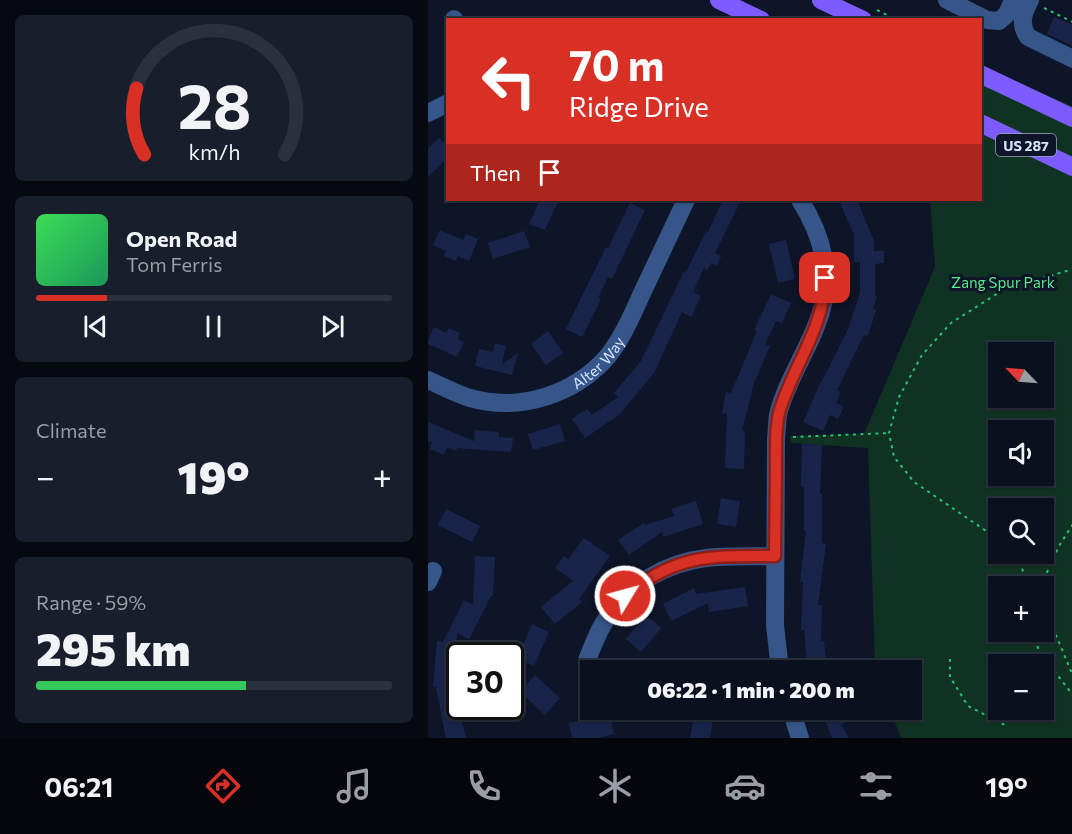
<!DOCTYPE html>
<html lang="en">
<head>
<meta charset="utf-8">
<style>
  :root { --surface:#0a101e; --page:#181e2b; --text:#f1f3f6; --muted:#999da4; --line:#2a303c; --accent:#d93025 }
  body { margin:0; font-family:Commissioner,sans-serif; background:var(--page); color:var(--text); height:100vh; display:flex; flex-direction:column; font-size:22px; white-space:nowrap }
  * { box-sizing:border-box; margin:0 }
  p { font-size:20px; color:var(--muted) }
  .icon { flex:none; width:33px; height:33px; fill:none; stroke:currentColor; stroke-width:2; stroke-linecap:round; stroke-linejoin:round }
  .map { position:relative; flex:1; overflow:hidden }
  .side { display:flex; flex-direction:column; gap:15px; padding:15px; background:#060910; width:428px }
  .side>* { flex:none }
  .hud { position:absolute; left:18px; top:18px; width:536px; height:183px; border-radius:0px; box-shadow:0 2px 4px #0004,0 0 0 2px var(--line); background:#d93025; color:#fff; overflow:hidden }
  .needle { width:39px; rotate:295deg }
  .fabs { position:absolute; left:560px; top:342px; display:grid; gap:12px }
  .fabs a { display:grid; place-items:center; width:66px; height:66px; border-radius:0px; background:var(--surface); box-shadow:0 2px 4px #0004,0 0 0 2px var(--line); font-size:30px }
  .speed { position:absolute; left:18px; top:642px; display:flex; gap:12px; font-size:30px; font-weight:700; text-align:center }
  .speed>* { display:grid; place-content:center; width:78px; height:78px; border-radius:50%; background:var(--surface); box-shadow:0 2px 4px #0004,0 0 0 2px var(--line); line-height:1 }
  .speed .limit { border:3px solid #111; border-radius:9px; background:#fff; color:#111 }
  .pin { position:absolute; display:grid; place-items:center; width:51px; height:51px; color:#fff; margin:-26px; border-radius:12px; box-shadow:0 3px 9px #0006 }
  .me { position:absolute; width:66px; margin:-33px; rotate:53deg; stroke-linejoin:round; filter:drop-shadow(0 0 4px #0008) }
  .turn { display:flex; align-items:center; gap:21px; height:126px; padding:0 24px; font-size:27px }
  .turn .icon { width:78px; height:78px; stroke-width:2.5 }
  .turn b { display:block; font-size:42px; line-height:51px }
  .then { display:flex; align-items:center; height:57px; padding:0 24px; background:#0003; gap:12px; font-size:22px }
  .big { font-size:45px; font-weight:800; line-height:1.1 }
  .side .tile { flex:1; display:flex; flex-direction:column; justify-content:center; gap:9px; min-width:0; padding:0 21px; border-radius:9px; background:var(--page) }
  .side .dial { align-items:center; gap:0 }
  .dial svg { height:156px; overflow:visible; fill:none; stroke:var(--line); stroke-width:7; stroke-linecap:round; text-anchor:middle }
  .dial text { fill:var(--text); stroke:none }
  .song { display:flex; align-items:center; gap:18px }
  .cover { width:72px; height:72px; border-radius:9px; background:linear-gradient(135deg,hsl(130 70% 55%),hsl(150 70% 35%)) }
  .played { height:6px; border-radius:3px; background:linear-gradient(90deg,var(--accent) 20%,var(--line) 20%) }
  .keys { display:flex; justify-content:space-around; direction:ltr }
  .heat { display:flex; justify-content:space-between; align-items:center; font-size:33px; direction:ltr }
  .charge { height:9px; border-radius:4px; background:linear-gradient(90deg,#34c759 59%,var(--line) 0) }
  .trip { position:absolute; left:152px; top:660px; width:342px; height:60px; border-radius:0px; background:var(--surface); box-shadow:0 2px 4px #0004,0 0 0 2px var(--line); font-weight:800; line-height:60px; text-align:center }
  .menu { display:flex; height:96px; justify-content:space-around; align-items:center; background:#04060c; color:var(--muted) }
  .menu .icon { width:42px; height:42px }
  .menu .selected { color:var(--accent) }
  .menu b { font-size:27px; color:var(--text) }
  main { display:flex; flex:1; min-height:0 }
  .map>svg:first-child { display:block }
</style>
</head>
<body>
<main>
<section class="side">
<div class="tile dial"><svg viewBox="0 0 100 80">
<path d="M14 69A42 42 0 1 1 86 69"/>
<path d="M14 69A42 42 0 0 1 10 35" stroke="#d93025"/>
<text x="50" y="56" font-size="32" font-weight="700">28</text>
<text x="50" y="72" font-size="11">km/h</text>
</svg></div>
<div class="tile">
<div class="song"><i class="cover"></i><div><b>Open Road</b><p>Tom Ferris</p></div></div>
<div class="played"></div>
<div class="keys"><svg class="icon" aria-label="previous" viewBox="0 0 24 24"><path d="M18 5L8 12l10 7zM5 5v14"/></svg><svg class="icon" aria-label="pause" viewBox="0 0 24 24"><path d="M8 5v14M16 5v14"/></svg><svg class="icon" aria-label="next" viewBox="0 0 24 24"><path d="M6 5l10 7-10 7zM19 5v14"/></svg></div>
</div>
<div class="tile"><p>Climate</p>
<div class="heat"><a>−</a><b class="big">19°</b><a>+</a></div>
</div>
<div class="tile"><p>Range · 59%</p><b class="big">295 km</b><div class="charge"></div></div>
</section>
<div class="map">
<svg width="645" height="738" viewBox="0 0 645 738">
  <rect width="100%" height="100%" fill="#0e1528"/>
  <path fill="#103223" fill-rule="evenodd" d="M552,67L644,106V738H473L462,710H483V670H448L447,667L440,448L363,443L362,436L436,434L507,267L502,200H552ZM570,352H615V398H570ZM570,430H615V476H570ZM570,508H615V554H570ZM570,586H615V632H570ZM570,664H615V710H570Z"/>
  <g fill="#19244a">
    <polygon points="626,17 645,25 645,46 619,34"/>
    <polygon points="11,138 20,146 20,157 0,177 0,149"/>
    <polygon points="112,200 131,200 117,230 101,224"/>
    <polygon points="295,200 313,200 287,253 293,256 289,266 283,263 279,270 276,268 265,292 273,296 263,317 254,312 226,373 191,415 157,438 144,419 159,409 164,415 190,397 186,393 213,361 256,271 258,272 278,231 280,232"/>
    <polygon points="411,200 429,200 446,241 446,251 456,251 456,263 447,264 447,295 449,296 445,309 448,310 440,336 436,335 409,390 413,392 408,403 416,407 410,419 402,415 395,431 375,422 392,383 393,383 420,329 432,293 432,262 426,262 426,235"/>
    <polygon points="202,203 217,210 184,279 180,277 170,298 173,299 154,337 138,329 178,247 180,248"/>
    <polygon points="12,230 35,240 38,234 50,239 41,261 30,256 28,261 16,256 18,251 5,245"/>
    <polygon points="96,231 102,247 65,259 60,243"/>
    <polygon points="358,240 367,279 350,283 341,244"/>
    <polygon points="343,294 363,303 354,323 348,321 337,344 342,346 326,383 314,431 317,431 316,469 297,468 299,414 294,413 298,392 303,393 329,331 326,330"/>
    <polygon points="6,327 18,333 21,328 32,333 30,339 36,342 29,357 0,344 0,341"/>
    <polygon points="120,331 135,353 118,365 103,344"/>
    <polygon points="67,343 78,346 74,364 90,353 84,375 47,366 51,349 65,352"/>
    <polygon points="0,422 46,441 47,430 71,432 71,437 85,438 83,452 29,448 28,451 19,447 16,455 2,449 4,442 0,441"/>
    <polygon points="132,424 137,441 105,450 100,434"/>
    <polygon points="374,444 394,445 392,494 394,494 394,543 398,544 390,605 394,605 393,642 396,641 399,670 380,670 376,630 373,630 375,582 372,582 378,531 376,531 376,487 373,487"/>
    <polygon points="293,498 312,501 308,527 289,524"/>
    <polygon points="268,501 275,524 235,537 234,532 201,555 190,540 216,523 217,525 246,516 243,509"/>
    <polygon points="18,509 52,526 44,542 10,525"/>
    <polygon points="156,538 182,556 151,599 154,602 127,624 113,607 145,581 127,568 136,556 140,559"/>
    <polygon points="47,556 67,557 65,596 63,596 41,639 29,633 25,693 28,692 38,738 18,738 8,687 5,687 9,641 15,642 36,600 45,605"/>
    <polygon points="317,587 320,606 281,612 280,603 243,621 235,604 266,588 268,594"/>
    <polygon points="218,615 233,628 213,652 198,639"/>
    <polygon points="104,624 121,632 106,666 89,659"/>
    <polygon points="209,657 234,670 202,670"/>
    <polygon points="107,675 132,698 117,715 92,692"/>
    <polygon points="153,710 181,710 186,734 169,738 144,738 141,723 155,720"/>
    <polygon points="393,710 414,710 419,722 413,724 421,738 404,738"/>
    <polygon points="266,715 285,718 282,738 262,738"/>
  </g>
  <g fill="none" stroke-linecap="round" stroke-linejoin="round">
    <g stroke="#27c176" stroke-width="2" stroke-dasharray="3 4.5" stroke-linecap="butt">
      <polyline points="616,8 645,22"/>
      <polyline points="449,10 469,20"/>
      <polyline points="365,437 461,433"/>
      <polyline points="645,524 631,546 615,581 620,616 645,676"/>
      <polyline points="570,539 486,482 466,457 461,433 471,397 494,355 523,323 575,290 645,269"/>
      <polyline points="591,554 595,572 593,586"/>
      <polyline points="604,632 612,653 645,695"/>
      <polyline points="522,659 522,677 540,706 577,725 585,710"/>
      <polyline points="593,664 612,653"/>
      <polyline points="561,681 570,672"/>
    </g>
    <g stroke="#36568a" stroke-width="18">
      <polyline points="519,0 559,20 571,21 579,14 585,0"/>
      <path d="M602,0C595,14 591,23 600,37L645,59"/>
      <polyline points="26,19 26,20"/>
      <polyline points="0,113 20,103"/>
      <path id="s1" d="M0,380C14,386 28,394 42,398C92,412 146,395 180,356C195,337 205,313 215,291C229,261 244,230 258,200"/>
      <polyline points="0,582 5,571"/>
      <path d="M159,660C165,646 170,630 179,618C201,584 238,563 278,558C301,555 325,557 347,556"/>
      <path d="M352,670L347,625L348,438C349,430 349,422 350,415C357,385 377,355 388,326C407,282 396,238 372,200"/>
      <polyline points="363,710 372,738"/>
    </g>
    <g stroke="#7d5cff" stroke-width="18">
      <polyline points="291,0 333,20"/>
      <polyline points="393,0 435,20"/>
      <polyline points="552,74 645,118"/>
      <polyline points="552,123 645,167"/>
    </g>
  </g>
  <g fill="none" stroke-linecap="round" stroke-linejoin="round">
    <defs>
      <path id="route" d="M197,596C249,553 284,556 347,556C347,526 348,495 348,464C348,447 347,429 351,413C364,367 397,328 397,278"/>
    </defs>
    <use href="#route" stroke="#8d1f18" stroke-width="15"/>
    <use href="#route" stroke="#d93025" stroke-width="10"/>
  </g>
  <g text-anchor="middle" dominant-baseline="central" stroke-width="6" stroke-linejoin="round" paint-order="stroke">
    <rect fill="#0e1528" stroke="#99a4be" stroke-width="1.5" x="568" y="134" width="60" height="22" rx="4.5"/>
    <g font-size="14" font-weight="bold" fill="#d5e2ff">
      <text x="598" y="145">US 287</text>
    </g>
    <g font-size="15" fill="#58e887" stroke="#0e1528">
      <text x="575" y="282">Zang Spur Park</text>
    </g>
    <g font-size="15" fill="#d5e2ff" stroke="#0e1528">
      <text stroke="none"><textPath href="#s1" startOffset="186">Alter Way</textPath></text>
    </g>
  </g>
</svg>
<div class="fabs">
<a><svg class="needle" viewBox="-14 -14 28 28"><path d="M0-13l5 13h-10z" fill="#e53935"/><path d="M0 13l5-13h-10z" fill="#999da4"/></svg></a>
<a><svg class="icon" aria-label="sound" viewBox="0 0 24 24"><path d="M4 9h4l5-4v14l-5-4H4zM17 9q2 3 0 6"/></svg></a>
<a><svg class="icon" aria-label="search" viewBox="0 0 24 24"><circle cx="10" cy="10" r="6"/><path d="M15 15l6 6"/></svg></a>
<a>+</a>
<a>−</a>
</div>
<div class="speed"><div class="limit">30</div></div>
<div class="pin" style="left:397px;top:278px;background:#d93025"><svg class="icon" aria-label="arrive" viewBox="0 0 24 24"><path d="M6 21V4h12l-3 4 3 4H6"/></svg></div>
<svg class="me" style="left:197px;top:596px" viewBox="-20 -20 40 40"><circle r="17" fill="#d93025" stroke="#fff" stroke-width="3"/><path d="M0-11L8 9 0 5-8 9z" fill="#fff"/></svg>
<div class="trip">06:22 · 1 min · 200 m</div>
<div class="hud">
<div class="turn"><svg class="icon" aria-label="left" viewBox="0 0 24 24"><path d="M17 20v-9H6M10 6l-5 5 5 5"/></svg><div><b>70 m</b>Ridge Drive</div></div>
<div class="then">Then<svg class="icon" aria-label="arrive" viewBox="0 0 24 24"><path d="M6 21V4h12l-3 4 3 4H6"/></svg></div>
</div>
</div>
</main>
<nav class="menu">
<b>06:21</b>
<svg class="icon selected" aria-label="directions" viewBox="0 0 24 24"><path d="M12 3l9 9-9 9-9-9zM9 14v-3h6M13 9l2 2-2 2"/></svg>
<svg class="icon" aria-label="music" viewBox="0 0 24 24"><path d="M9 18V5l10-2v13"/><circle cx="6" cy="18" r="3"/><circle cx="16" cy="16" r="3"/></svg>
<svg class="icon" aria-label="phone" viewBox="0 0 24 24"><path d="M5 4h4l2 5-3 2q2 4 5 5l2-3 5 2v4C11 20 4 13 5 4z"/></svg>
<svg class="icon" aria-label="climate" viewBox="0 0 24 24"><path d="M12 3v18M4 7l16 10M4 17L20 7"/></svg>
<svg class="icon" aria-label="car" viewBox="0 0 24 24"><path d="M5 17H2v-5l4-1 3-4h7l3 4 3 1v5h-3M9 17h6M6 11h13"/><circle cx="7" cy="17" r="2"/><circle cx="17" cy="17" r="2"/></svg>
<svg class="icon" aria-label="filters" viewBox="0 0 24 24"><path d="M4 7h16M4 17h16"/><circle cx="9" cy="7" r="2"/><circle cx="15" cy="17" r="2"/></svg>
<b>19°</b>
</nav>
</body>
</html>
